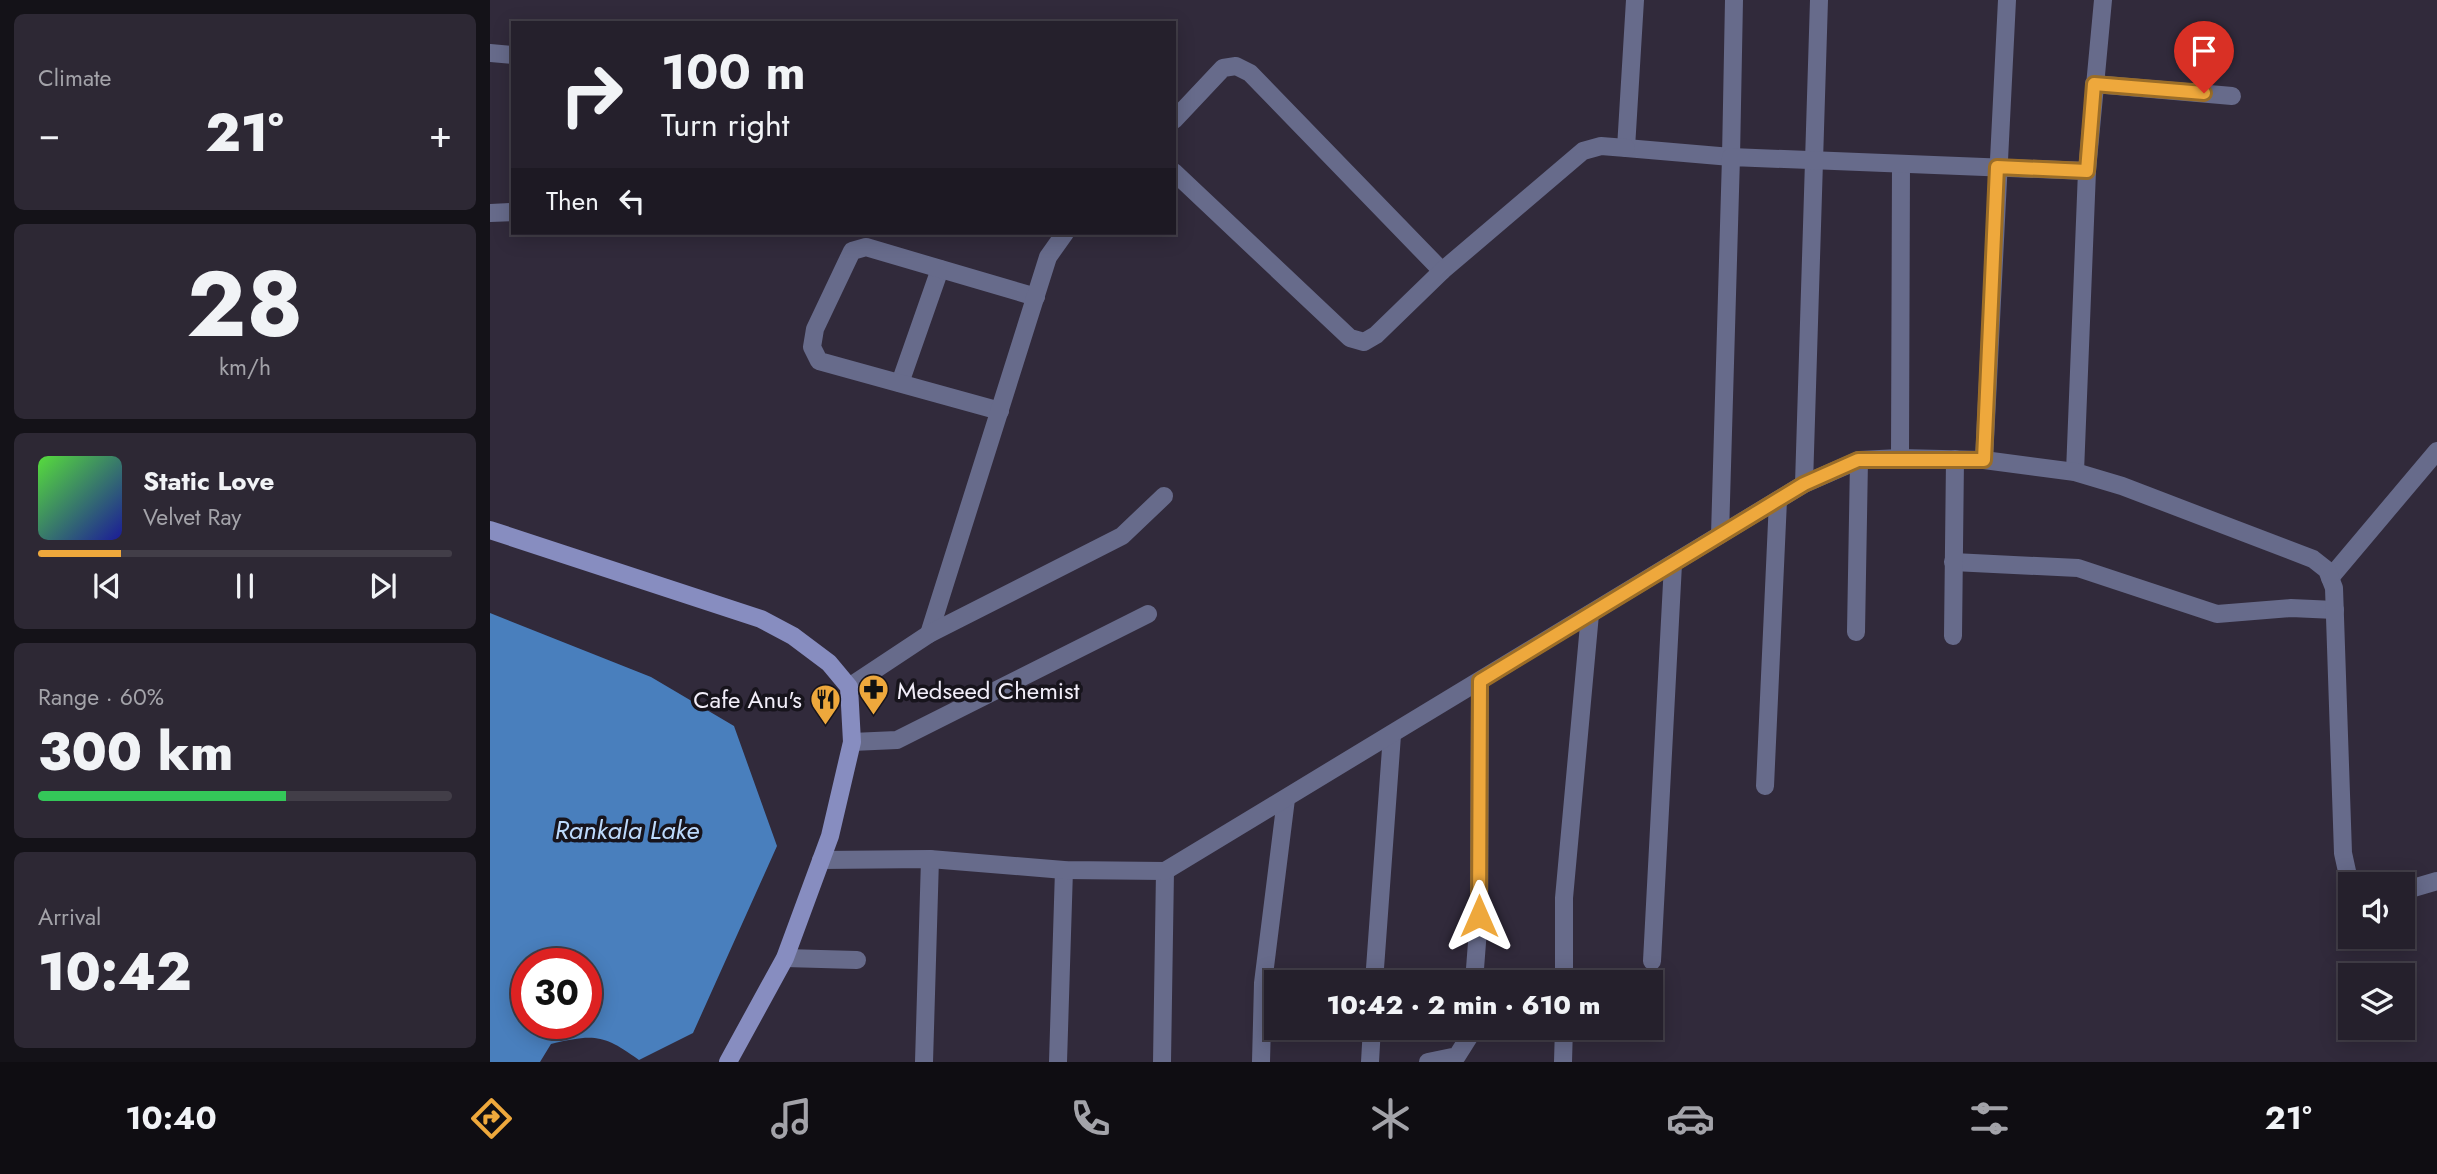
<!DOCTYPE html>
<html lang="en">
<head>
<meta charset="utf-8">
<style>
  :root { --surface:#25202c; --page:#2d2834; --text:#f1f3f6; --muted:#a3a3a9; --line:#423e48; --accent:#eea83c }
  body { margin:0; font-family:Jost,sans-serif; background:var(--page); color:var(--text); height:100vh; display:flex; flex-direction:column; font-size:26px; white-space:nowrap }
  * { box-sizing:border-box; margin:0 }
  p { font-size:23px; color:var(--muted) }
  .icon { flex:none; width:38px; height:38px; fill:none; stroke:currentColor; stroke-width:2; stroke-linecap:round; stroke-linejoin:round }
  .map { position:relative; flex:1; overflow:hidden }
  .details { display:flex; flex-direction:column; gap:14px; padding:14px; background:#141218; width:490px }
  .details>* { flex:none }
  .guide { position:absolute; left:21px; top:21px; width:665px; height:214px; border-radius:0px; box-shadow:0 4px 18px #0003,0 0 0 2px var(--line); background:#25202c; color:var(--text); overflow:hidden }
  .tools { position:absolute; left:1848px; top:872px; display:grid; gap:14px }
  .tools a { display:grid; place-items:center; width:77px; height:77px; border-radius:0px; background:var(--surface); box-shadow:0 4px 18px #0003,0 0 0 2px var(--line); font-size:35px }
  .speed { position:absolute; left:21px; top:948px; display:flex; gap:14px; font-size:35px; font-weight:700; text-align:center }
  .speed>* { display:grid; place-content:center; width:91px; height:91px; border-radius:50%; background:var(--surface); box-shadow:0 4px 18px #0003,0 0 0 2px var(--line); line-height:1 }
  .speed .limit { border:10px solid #d22; background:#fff; color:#111 }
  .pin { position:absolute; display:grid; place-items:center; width:60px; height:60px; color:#fff; margin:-72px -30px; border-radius:50% 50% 50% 0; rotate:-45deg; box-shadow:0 0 7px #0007 }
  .pin .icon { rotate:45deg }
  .me { position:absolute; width:77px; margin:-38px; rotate:0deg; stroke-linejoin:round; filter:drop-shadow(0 0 5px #0008) }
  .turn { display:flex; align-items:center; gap:24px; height:147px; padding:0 35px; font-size:32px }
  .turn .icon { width:91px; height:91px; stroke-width:2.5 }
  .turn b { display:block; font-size:49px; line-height:60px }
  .then { display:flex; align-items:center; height:66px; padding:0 35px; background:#0003; gap:14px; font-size:26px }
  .big { font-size:52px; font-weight:800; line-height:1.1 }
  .details .tile { flex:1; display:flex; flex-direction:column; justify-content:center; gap:10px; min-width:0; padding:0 24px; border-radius:10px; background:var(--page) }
  .details .dial { align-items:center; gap:0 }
  .dial b { font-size:91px; line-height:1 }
  .song { display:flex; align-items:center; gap:21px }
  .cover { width:84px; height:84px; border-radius:10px; background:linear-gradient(135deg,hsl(110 70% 55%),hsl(240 70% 35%)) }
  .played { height:7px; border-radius:4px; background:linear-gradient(90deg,var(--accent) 20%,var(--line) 20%) }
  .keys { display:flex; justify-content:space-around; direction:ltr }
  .heat { display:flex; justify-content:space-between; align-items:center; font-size:38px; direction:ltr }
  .charge { height:10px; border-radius:5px; background:linear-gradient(90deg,#34c759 60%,var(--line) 0) }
  .trip { position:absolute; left:774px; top:970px; width:399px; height:70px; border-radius:0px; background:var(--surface); box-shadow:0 4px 18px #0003,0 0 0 2px var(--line); font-weight:800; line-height:70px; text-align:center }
  .dock { display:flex; height:112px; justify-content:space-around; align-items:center; background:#0f0d12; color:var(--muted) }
  .dock .icon { width:49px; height:49px }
  .dock .current { color:var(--accent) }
  .dock b { font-size:32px; color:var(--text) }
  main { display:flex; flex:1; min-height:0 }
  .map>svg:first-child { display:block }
</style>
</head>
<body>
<main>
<section class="details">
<div class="tile"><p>Climate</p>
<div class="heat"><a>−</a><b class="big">21°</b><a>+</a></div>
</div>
<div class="tile dial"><b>28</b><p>km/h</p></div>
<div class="tile">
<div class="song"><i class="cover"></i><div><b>Static Love</b><p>Velvet Ray</p></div></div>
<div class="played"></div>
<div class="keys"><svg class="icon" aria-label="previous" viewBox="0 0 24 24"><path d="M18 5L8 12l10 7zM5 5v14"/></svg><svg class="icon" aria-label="pause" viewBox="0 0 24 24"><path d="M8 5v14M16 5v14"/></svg><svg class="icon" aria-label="next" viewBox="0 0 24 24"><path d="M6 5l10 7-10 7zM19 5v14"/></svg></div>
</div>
<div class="tile"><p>Range · 60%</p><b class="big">300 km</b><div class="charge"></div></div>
<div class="tile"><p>Arrival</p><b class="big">10:42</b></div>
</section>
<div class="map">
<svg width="1947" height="1062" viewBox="0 0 1947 1062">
  <rect width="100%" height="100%" fill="#312a3b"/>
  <path fill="#497fbd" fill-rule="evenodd" d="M0,613L161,677L244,726L287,846L203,1033L149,1060C113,1034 104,1034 61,1044L50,1062H0ZM37,964H96V1024H37Z"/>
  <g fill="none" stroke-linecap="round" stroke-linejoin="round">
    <g stroke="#676b8b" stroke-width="18">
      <polyline points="1145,0 1136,148 1241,157 1244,0"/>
      <polyline points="0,53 23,55"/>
      <polyline points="1604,84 1742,96"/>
      <polyline points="684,120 733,68 746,66 760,73 952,271"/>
      <polyline points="1597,171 1613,0"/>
      <polyline points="684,172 860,338 874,342 886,335 952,271 1093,151 1111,146 1136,148"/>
      <polyline points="0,213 23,212"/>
      <polyline points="410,383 450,269"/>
      <polyline points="510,411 329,361 322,347 325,329 362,251 376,247 546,297"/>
      <polyline points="1410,458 1411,164"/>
      <polyline points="1494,460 1517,0"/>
      <polyline points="1314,484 1329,0"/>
      <polyline points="1230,535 1241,157 1597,171 1585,472"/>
      <polyline points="1463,562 1588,568 1727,614 1801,608 1845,610"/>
      <polyline points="1840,578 1947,451"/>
      <polyline points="1366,632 1369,460"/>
      <polyline points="439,634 558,257 575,233"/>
      <polyline points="1463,636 1465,459"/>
      <polyline points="359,687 439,634 632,536 674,496"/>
      <polyline points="362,742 407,740 658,614"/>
      <polyline points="1275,786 1288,500"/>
      <polyline points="295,958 367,960"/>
      <polyline points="1162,961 1183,564"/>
      <polyline points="884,982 902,735"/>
      <polyline points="984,982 989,916 990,681"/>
      <polyline points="1074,982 1074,898 1100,614"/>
      <polyline points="434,1062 440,859"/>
      <polyline points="568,1062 574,870"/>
      <polyline points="672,1062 675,871"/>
      <polyline points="771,1062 773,983 796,799"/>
      <polyline points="880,1062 882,1027"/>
      <polyline points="938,1062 967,1056 979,1037 981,1027"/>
      <polyline points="1073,1062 1074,1027"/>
    </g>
    <g stroke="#676b8b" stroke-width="18">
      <polyline points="331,860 440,859 574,870 675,871 1314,484 1369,460 1410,458 1494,460 1585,472 1632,486 1823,559 1837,570 1844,588 1853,853 1860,885"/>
      <polyline points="1913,891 1947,881"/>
    </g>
    <polyline stroke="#878dc0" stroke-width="18" points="0,530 271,619 303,636 339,663 359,687 362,742 340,836 295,958 238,1062"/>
  </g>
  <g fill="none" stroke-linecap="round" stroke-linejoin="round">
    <defs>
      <polyline id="route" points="989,916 990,681 1314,484 1368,460 1494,460 1507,167 1597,171 1604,84 1714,93"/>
    </defs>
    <use href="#route" stroke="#9b6d27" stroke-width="18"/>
    <use href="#route" stroke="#eea83c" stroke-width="12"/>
  </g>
  <defs>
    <symbol id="pharmacy-pin" viewBox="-11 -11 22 30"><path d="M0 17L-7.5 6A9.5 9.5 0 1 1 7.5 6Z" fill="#eea83c" stroke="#17141c"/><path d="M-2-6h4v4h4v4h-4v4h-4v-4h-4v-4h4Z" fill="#111"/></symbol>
    <symbol id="restaurant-pin" viewBox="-11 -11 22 30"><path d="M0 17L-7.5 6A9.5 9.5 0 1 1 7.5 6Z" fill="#eea83c" stroke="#17141c"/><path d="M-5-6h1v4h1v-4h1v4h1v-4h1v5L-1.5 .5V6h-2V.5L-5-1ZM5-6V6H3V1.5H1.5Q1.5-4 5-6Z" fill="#111"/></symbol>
  </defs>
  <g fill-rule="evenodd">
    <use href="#pharmacy-pin" x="366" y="672" width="35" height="47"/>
    <use href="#restaurant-pin" x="318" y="682" width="35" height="47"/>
  </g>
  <g text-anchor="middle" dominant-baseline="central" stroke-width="7" stroke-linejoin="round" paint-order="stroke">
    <g font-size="24" fill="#f2eef9" stroke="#17141c" text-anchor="start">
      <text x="407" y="690">Medseed Chemist</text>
      <text x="312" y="699" text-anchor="end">Cafe Anu's</text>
    </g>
    <g font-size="26" font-style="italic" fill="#bddafc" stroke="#17141c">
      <text x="137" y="830">Rankala Lake</text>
    </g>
  </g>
</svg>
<div class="tools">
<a><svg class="icon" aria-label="sound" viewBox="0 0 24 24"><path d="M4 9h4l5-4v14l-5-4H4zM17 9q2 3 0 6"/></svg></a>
<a><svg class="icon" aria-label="layers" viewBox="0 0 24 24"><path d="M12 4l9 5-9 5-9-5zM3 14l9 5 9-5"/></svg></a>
</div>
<div class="speed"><div class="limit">30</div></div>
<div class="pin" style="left:1714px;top:93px;background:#d93025"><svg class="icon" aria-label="arrive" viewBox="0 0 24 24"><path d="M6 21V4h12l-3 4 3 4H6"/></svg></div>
<svg class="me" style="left:989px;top:916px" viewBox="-20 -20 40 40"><path d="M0-17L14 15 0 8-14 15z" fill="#eea83c" stroke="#fff" stroke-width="4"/></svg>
<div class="trip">10:42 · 2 min · 610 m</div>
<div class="guide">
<div class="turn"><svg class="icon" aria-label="right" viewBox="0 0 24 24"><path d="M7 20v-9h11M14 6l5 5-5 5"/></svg><div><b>100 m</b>Turn right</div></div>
<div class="then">Then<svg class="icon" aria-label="left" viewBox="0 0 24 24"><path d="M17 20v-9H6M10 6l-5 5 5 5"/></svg></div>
</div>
</div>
</main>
<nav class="dock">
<b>10:40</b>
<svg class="icon current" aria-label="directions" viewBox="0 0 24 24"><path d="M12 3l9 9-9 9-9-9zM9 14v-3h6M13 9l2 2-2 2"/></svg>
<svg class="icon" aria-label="music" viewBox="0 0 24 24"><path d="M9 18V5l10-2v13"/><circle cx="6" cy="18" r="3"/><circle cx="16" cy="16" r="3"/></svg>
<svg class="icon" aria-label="phone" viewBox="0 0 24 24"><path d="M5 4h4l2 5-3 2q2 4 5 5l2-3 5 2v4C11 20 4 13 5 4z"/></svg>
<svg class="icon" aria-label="climate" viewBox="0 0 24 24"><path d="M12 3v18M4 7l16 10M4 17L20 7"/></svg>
<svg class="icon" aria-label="car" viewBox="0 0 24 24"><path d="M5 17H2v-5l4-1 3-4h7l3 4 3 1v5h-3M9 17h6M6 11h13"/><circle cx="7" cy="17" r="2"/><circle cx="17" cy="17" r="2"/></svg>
<svg class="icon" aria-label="filters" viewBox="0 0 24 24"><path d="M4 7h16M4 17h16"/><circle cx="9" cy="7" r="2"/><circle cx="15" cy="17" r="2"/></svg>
<b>21°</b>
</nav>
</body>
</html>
